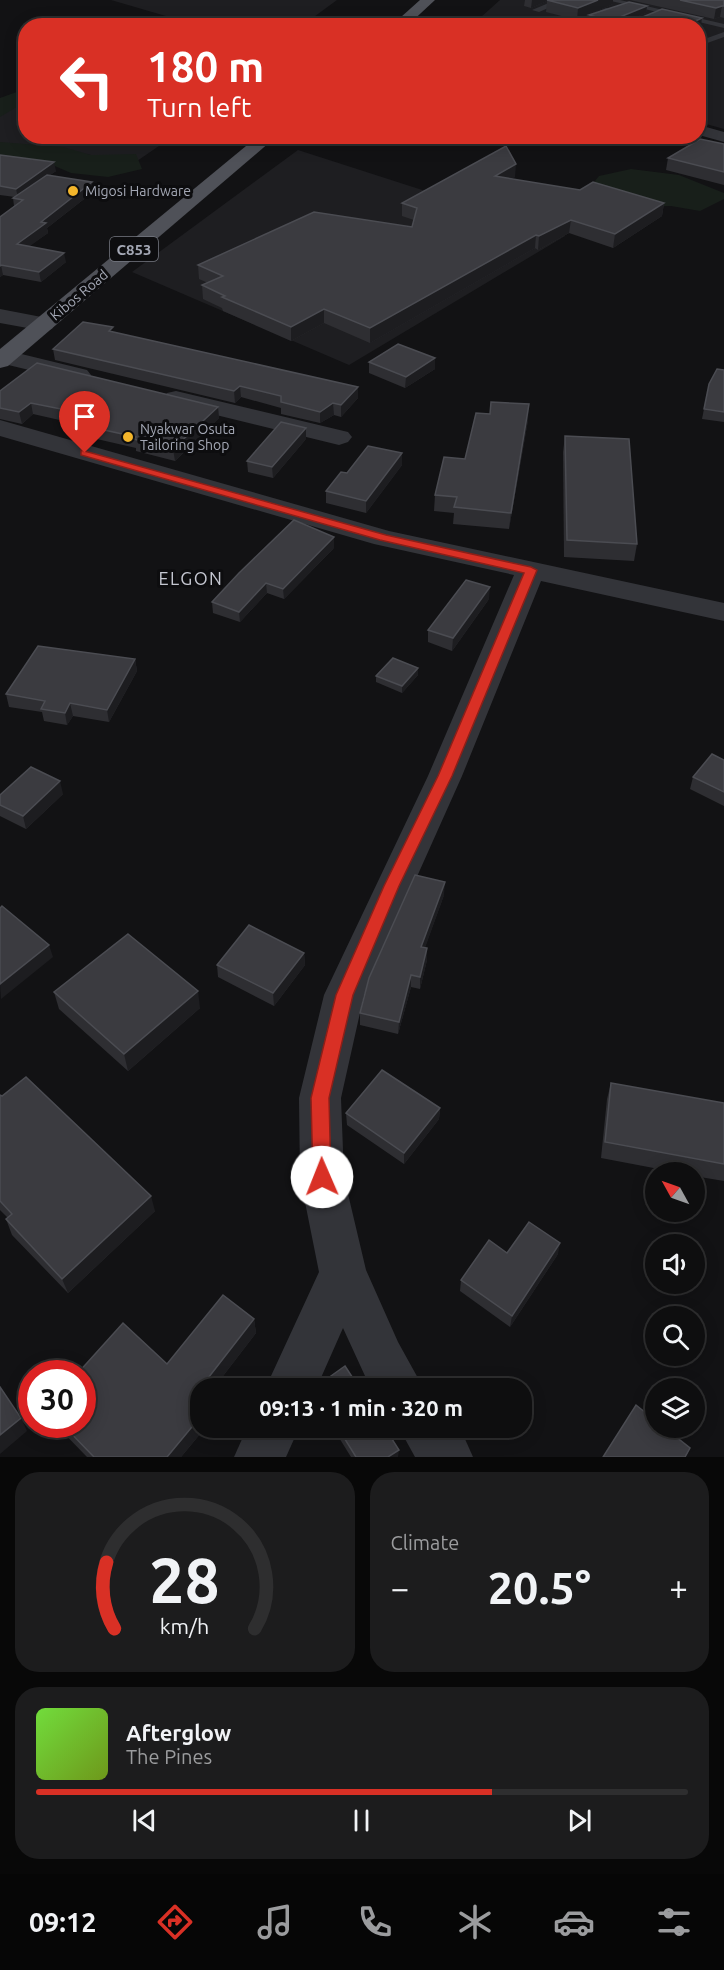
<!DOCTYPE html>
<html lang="en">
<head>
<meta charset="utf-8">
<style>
  :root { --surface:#0e0e0f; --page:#1c1c1d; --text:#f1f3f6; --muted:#9b9c9e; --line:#2e2e2f; --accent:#d93025 }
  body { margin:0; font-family:Ubuntu,sans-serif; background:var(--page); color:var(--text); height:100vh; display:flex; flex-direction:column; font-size:22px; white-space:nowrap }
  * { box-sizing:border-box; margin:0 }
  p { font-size:20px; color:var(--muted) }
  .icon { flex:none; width:33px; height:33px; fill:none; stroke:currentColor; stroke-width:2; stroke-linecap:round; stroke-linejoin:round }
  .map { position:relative; height:1457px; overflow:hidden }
  .sheet { display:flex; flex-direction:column; gap:15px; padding:15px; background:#080808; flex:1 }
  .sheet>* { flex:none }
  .banner { position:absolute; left:18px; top:18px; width:688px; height:126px; border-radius:24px; box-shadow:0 3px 15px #0003,0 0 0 2px var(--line); background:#d93025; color:#fff; overflow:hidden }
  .needle { width:39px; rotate:310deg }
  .controls { position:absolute; left:645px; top:1162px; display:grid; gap:12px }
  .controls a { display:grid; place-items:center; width:60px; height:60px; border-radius:50%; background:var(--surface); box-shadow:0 3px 15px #0003,0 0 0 2px var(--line); font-size:30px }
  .speed { position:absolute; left:18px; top:1360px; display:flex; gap:12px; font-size:30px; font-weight:700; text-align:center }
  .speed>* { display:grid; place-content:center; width:78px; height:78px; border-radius:50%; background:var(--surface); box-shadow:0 3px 15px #0003,0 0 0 2px var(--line); line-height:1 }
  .speed .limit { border:9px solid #d22; background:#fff; color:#111 }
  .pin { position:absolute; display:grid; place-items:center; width:51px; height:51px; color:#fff; margin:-62px -26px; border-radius:50% 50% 50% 0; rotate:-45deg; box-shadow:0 0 6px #0007 }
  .pin .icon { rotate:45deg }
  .me { position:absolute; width:66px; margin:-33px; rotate:359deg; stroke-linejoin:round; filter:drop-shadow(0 0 4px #0008) }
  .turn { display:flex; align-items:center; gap:21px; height:126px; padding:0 30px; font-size:27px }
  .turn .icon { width:78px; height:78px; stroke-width:2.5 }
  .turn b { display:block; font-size:42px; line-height:51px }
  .big { font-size:45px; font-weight:600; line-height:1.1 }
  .sheet .widget { flex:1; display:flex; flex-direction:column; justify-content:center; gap:9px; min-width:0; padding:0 21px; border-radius:24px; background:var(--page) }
  .sheet .dial { align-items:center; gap:0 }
  .dial svg { height:156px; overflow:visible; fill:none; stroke:var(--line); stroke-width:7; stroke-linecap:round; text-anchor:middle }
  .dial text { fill:var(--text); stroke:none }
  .song { display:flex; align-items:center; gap:18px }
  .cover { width:72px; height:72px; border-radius:9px; background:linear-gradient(135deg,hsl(100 70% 55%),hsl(80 70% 35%)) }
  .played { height:6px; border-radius:3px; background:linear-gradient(90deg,var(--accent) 70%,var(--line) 70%) }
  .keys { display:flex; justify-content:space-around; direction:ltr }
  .heat { display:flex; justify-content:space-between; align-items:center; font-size:33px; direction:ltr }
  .sheet .tiles { flex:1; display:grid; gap:15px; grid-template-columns:1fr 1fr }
  .widget:last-child { grid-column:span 2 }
  .trip { position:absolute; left:190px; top:1378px; width:342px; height:60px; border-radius:24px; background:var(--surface); box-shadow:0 3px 15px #0003,0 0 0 2px var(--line); font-weight:600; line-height:60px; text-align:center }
  .tab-bar { display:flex; height:96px; justify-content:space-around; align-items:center; background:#060606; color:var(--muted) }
  .tab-bar .icon { width:42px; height:42px }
  .tab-bar .on { color:var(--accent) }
  .tab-bar b { font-size:27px; color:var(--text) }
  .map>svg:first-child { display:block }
</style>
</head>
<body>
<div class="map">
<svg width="724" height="1457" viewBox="0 0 724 1457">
  <rect width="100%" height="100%" fill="#121214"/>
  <g fill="#1e1e21">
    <polygon points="111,0 337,0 303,25 200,26"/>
    <polygon points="500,0 724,0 724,129 699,122 699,26 471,26"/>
    <polygon points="25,99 26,136 172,137 137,161 0,143 0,113"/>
    <polygon points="298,150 565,236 349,365 132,272"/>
  </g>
  <g fill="#181f1a">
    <polygon points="25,89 25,102 0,117 0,98"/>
    <polygon points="0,142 63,147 91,155 136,154 142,169 108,177 71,173 50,164 0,156"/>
    <polygon points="631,169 679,175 724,193 724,199 700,211 671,206 631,207 591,186 599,176"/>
  </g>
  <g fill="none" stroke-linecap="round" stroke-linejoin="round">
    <g fill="#333439" fill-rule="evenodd">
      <polygon points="556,0 567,0 539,12 532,10"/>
      <polygon points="607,0 620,0 724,24 724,28"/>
      <polygon points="606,8 613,10 585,23 578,21"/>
      <polygon points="724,32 724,37 699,46 699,41"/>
    </g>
    <g fill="#333439" fill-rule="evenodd">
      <polygon points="699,125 724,132 724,142 699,135"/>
      <polygon points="0,309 52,319 55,324 52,329 44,331 0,323"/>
      <polygon points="5,350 87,370 91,375 87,380 79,382 0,363 0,351"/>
      <polygon points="176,391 348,432 352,437 348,442 339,445 167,403 164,398 167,393"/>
      <polygon points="0,420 389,531 724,603 724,621 541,581 462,776 364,995 341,1098 344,1177 366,1270 398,1342 424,1389 371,1389 343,1328 316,1389 265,1389 319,1272 300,1177 299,1098 324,995 428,776 514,575 374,544 0,436"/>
      <polygon points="247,1428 299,1428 286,1457 234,1457"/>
      <polygon points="399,1428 457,1428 465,1439 473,1457 415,1457"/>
    </g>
    <g fill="#4f5158" fill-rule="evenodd">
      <polygon points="420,0 435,0 407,26 391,26"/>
      <polygon points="258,136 277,136 8,366 0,368 0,349"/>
    </g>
  </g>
  <g fill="#2e2e32">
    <polygon points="525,0 613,0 613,4 577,20 546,12 547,1 531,8 524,6"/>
    <polygon points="630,0 724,0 724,18 720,17 714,19"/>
    <polygon points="647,6 646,13 626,21 701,25 601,26 588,22 589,15"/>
    <polygon points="76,136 106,136 98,141"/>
    <polygon points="724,144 724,185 666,170 668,158"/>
    <polygon points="0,155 56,171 50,175 93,192 47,228 48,233 29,246 66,262 41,282 3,275 0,277 0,217 14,206 13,198 15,197 0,195"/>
    <polygon points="515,177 511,179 664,203 662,216 613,248 569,233 538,250 535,248 370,343 324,323 291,341 223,311 222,308 203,299 202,285 208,283 199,279 198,265 412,227 414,220 402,216 402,203"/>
    <polygon points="114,332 358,387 358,398 341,417 334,415 320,423 281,414 281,408 241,397 235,403 55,360 53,349"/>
    <polygon points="435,358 435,369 405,388 369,373 369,362"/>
    <polygon points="724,370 724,422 702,419 709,384"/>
    <polygon points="0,391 218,407 219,418 175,461 136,451 136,448 88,437 86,426 33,414 22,424 0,419"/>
    <polygon points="528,420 509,529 453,524 454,513 434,511 435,495 465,459"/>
    <polygon points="565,436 637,544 634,561 564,557 563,452"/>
    <polygon points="306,439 273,478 248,472 247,461"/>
    <polygon points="402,453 402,465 366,513 326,503 326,491"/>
    <polygon points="334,548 284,599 267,593 240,622 213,613 212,602"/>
    <polygon points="489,599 452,651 428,642 428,630"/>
    <polygon points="135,659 137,671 109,722 73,716 67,725 44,721 42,712 9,707 6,694"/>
    <polygon points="418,668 418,675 402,693 376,682 376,676"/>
    <polygon points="724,760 724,806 690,789 693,777"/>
    <polygon points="63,794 26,829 0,816 0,795"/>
    <polygon points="444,895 425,947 427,948 427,960 420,989 411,987 398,1034 360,1025 360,1013"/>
    <polygon points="304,953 305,965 274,1006 218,977 217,965"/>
    <polygon points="54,992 200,1008 128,1071 59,1009"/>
    <polygon points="611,1083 724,1103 724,1181 694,1176 694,1173 680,1173 601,1158 607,1099"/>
    <polygon points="0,1095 155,1211 68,1293 12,1235 6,1219 8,1218 0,1210"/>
    <polygon points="440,1108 439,1119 404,1164 347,1125 346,1113"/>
    <polygon points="558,1254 510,1327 460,1291 461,1280"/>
    <polygon points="254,1319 256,1333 213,1389 201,1389 201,1428 205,1428 181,1457 87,1457 56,1425 82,1425 167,1364"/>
    <polygon points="333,1428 385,1428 398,1457 351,1457"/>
  </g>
  <g fill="#1d1d20">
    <polygon points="532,0 550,0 547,0 547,1 531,8"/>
    <polygon points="598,0 613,0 613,4 577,20 578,8"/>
    <polygon points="647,6 646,13 621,23 620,17"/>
    <polygon points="722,6 720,17 714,19 716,8"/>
    <polygon points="702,18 701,25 699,26 685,26"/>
    <polygon points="98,136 106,136 98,141"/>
    <polygon points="54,162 56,171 18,198 16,189"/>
    <polygon points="516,164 515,177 494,189 495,176"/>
    <polygon points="92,182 93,192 47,228 48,233 19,254 17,244 41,222"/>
    <polygon points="664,203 662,216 613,248 615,234"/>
    <polygon points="571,220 569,233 538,250 539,236"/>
    <polygon points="536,235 535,248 370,343 370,328"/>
    <polygon points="64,253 66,262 41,282 39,272"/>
    <polygon points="1,265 3,275 0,277 0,266"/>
    <polygon points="324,309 324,323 291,341 291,327"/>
    <polygon points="435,358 435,369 405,388 406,377"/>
    <polygon points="240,386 241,397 235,403 234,391"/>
    <polygon points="358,387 358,398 341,417 341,405"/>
    <polygon points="31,403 33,414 22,424 19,412"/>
    <polygon points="333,403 334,415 320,423 320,412"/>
    <polygon points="529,404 528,420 509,529 511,513"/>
    <polygon points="218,407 219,418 175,461 173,449"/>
    <polygon points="306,428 306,439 273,478 272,467"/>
    <polygon points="402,453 402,465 366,513 366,501"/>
    <polygon points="334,537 334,548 284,599 283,589"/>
    <polygon points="266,583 267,593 240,622 239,612"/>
    <polygon points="490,587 489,599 452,651 453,638"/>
    <polygon points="135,659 137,671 109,722 107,710"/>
    <polygon points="418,668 418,675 402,693 402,686"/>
    <polygon points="70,703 73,716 67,725 65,713"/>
    <polygon points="60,781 63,794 26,829 23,816"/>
    <polygon points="445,882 444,895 421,959 421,947"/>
    <polygon points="49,945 53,957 1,999 0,984"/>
    <polygon points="427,948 427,960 420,989 420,977"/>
    <polygon points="304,953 305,965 274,1006 273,993"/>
    <polygon points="411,975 411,987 398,1034 399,1022"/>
    <polygon points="198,991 200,1008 128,1071 124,1054"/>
    <polygon points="440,1108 439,1119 404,1164 404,1153"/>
    <polygon points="151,1196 155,1211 68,1293 62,1279"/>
    <polygon points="560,1243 558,1254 510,1327 512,1316"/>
    <polygon points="254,1319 256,1333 213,1389 201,1389 201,1404 198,1391"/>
    <polygon points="201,1416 201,1428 205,1428 181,1457 167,1457"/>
    <polygon points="21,1418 27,1431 0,1454 0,1435"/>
    <polygon points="399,1450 398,1457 388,1457"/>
  </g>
  <g fill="#3b3b40" stroke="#4b4c52" stroke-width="1.5">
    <polygon points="547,0 598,0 578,8"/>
    <polygon points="680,0 724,0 724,6 722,6 716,8"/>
    <polygon points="629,2 647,6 620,17 621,21 633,21 662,9 702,18 685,26 630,26 589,15"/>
    <polygon points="700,139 724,144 724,172 668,158"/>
    <polygon points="506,146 516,164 495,176 580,190 593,182 664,203 615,234 571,220 539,236 536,235 370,328 324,309 291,327 222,297 225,296 202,285 223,276 198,265 314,212 412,227 417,208 402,203"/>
    <polygon points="0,155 54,162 16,189 0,186"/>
    <polygon points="47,175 92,182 41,222 46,223 17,244 64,253 39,272 1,265 0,266 0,217 23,200 13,198"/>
    <polygon points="83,322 113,327 109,331 358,387 341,405 333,403 320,412 281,402 281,396 240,386 234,391 53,349"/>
    <polygon points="398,344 435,358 406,377 369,362"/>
    <polygon points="37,363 218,407 173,449 134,439 136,437 86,426 96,416 31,403 19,412 0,408 0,391"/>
    <polygon points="717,369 724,370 724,412 704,409 709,384"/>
    <polygon points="491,402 529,404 511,513 454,507 457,497 435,495 444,457 465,459 476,413 490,414"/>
    <polygon points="281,422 306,428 272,467 247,461"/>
    <polygon points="565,436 629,439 637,544 567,540"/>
    <polygon points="368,446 402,453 366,501 326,491 341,472 347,473"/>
    <polygon points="294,520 334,537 283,589 266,583 239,612 212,602 239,573"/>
    <polygon points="466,580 490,587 453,638 428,630"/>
    <polygon points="38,646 135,659 107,710 70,703 65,713 41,709 45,701 6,694"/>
    <polygon points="393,658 418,668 402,686 376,676"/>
    <polygon points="712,754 724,760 724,792 693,777"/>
    <polygon points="31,767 60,781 23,816 0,805 0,795"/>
    <polygon points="415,875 445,882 421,947 427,948 420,977 411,975 399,1022 360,1013 369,978"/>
    <polygon points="2,906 49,945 0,984 0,908"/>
    <polygon points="249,925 304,953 273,993 217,965"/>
    <polygon points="128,934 198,991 124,1054 54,992"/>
    <polygon points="382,1070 440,1108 404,1153 346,1113"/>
    <polygon points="26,1077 151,1196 62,1279 6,1219 12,1214 0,1201 0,1095 2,1096"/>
    <polygon points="611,1083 724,1103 724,1164 605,1142"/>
    <polygon points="529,1222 560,1243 512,1316 461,1280 489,1240 507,1253"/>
    <polygon points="223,1295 254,1319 198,1391 201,1394 201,1416 167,1457 94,1457 63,1425 82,1425 82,1374 77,1374 123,1323 167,1364"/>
    <polygon points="345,1366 360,1389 315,1389 314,1388"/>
    <polygon points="0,1387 21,1418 0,1435"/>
    <polygon points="636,1405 656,1421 656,1428 665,1428 690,1448 685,1457 603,1457"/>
    <polygon points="338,1428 385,1428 399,1450 388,1457 356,1457"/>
  </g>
  <polygon fill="#d93025" stroke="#8d1f18" stroke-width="1.5" points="81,450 386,535 531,567 537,570 452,776 399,886 353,995 329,1098 331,1177 329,1184 322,1186 316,1184 313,1177 311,1098 336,995 384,886 438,776 524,573 380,540 81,455"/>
  <g fill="#f3b52b" stroke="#0d0d0f" stroke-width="2">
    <circle cx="73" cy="191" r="6"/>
    <circle cx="128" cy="437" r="6"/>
  </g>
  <g text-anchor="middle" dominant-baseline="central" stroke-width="6" stroke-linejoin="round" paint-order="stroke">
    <g font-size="14" fill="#a4a8b5" stroke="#0d0d0f" text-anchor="start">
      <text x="85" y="191">Migosi Hardware</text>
      <text x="140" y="429">Nyakwar Osuta<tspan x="140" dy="16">Tailoring Shop</tspan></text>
    </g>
    <g font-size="14" fill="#a4a8b5" stroke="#0d0d0f">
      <text transform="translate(79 295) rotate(-40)">Kibos Road</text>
    </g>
    <rect fill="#0d0d0f" stroke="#777a83" stroke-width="1.5" x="110" y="237" width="48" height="24" rx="4.5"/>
    <g font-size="15" font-weight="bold" fill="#a4a8b5">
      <text x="134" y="249">C853</text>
    </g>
    <g font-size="18" letter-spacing="1.5" fill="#c5c7d1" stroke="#0d0d0f">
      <text x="191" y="578">ELGON</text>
    </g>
  </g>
</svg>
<div class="controls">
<a><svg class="needle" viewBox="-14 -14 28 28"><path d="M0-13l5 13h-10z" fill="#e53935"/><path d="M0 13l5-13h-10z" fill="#9b9c9e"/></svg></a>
<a><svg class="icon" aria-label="sound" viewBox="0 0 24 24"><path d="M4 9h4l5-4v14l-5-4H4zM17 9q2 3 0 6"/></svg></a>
<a><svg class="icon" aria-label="search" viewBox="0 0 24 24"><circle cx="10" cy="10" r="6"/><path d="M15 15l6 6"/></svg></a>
<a><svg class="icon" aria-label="layers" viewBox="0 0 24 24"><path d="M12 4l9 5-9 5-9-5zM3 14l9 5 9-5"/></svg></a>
</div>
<div class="speed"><div class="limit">30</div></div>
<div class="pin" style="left:85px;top:453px;background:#d93025"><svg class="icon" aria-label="arrive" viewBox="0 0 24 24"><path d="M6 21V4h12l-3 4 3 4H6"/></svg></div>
<svg class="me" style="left:322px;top:1177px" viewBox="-20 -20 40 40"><circle r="19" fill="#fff"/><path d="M0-13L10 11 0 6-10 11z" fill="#d93025"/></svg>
<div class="trip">09:13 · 1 min · 320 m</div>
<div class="banner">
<div class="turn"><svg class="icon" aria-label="left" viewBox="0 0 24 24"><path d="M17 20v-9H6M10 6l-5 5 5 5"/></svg><div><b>180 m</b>Turn left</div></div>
</div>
</div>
<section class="sheet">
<div class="tiles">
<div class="widget dial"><svg viewBox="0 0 100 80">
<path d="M14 69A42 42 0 1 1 86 69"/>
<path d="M14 69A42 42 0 0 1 10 35" stroke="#d93025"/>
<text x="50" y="56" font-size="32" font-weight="700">28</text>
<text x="50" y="72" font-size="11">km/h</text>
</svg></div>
<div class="widget"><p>Climate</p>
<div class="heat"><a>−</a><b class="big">20.5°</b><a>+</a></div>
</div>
<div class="widget">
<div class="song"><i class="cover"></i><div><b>Afterglow</b><p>The Pines</p></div></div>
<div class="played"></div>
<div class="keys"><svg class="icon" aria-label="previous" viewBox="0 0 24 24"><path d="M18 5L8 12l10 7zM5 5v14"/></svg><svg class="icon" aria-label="pause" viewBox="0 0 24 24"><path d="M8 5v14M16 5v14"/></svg><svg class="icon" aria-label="next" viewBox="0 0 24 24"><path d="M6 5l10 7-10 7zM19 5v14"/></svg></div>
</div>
</div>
</section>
<nav class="tab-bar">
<b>09:12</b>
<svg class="icon on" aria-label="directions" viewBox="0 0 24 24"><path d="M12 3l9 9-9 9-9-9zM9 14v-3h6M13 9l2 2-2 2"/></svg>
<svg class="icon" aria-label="music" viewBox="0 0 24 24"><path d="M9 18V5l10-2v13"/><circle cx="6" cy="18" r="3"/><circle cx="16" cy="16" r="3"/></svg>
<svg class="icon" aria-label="phone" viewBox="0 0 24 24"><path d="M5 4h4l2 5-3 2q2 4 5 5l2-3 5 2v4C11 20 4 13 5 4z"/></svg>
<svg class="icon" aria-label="climate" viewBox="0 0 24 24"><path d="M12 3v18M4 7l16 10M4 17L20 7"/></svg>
<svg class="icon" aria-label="car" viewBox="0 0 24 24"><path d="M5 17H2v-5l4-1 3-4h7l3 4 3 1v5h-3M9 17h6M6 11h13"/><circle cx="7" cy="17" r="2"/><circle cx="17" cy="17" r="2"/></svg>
<svg class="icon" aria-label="filters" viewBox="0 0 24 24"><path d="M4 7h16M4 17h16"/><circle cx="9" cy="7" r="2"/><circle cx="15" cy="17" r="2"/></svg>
</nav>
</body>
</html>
